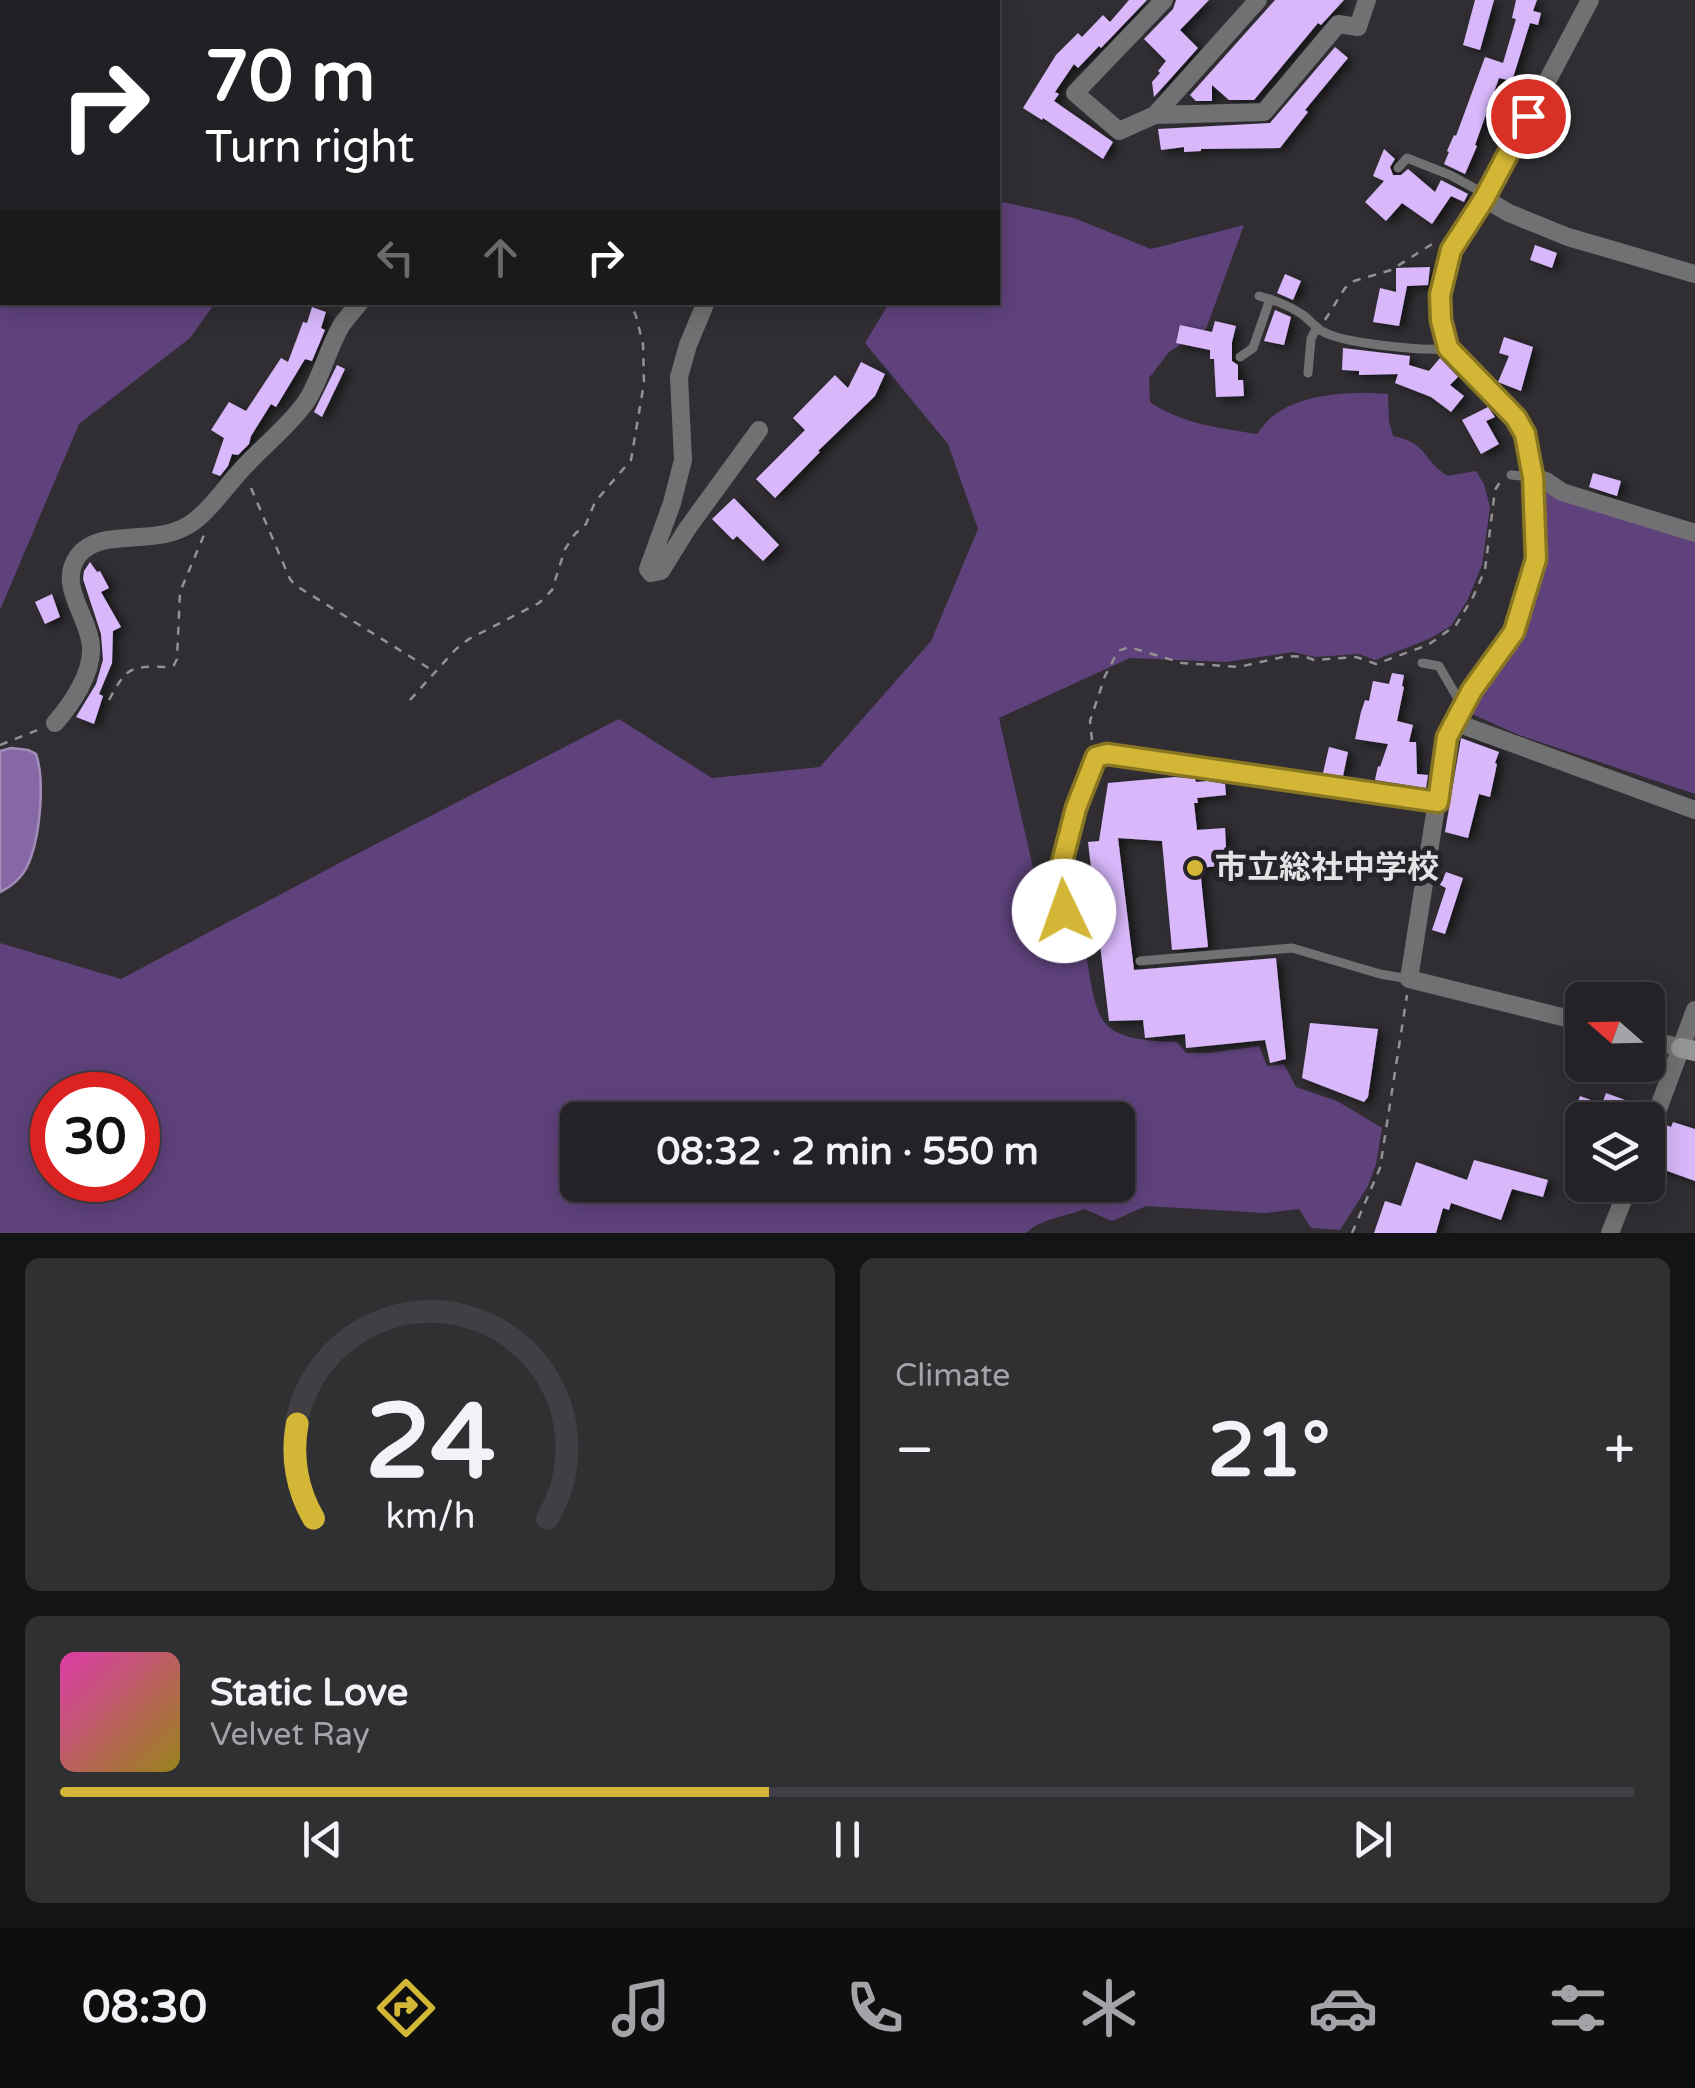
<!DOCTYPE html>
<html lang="en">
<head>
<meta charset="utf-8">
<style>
  :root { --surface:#242226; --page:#302f32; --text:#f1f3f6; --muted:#a3a4a7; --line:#413f43; --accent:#d3b635 }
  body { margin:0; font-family:"Varela Round","Noto Sans JP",sans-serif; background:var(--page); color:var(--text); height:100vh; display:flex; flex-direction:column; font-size:38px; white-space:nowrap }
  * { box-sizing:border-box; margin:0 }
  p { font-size:32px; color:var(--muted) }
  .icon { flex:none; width:55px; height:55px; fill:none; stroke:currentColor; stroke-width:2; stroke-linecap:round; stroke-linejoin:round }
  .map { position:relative; height:1233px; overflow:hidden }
  .sheet { display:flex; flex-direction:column; gap:25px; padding:25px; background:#141315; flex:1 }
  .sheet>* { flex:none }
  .banner { position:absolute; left:0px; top:0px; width:1000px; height:305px; box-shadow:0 5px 25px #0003,0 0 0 2px var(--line); background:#202124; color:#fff; overflow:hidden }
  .needle { width:65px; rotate:290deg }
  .tools { position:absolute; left:1565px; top:982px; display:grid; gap:20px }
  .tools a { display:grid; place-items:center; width:100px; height:100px; border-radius:15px; background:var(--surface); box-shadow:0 5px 25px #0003,0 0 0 2px var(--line); font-size:50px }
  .speed { position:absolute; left:30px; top:1072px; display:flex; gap:20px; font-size:50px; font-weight:700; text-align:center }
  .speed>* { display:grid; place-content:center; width:130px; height:130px; border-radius:50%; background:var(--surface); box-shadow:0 5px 25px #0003,0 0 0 2px var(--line); line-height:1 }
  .speed .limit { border:15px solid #d22; background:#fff; color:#111 }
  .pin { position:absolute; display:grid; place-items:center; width:85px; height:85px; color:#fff; margin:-42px; border:5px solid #fff; border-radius:50%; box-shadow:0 2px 10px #0007 }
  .me { position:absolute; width:110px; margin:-55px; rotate:357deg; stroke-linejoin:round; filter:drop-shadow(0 0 8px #0008) }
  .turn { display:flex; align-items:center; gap:35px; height:210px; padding:0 40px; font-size:45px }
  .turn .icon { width:130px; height:130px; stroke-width:2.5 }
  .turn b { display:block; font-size:70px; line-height:85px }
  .lanes { display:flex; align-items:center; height:95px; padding:0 40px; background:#0003; justify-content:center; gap:50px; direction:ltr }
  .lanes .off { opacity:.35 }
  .big { font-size:75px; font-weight:700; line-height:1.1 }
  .sheet .widget { flex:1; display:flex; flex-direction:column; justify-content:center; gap:15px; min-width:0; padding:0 35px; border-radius:15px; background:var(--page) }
  .sheet .dial { align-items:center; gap:0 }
  .dial svg { height:260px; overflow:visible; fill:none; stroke:var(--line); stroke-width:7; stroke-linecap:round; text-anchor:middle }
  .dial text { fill:var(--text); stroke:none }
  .song { display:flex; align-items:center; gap:30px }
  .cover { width:120px; height:120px; border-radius:15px; background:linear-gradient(135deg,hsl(320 70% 55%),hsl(50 70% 35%)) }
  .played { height:10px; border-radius:5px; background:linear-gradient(90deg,var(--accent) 45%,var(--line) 45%) }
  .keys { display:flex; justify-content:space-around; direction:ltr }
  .heat { display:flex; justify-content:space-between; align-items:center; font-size:55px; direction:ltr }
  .sheet .tiles { flex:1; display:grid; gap:25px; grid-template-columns:1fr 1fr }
  .widget:last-child { grid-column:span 2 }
  .trip { position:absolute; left:560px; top:1102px; width:575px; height:100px; border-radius:15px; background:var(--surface); box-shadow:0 5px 25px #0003,0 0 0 2px var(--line); font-weight:700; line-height:100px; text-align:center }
  .menu { display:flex; height:160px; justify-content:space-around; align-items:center; background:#0e0e0f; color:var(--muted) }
  .menu .icon { width:70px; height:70px }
  .menu .selected { color:var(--accent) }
  .menu b { font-size:45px; color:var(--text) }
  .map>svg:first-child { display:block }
</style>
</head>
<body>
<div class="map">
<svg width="1695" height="1233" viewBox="0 0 1695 1233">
  <defs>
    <filter id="shadow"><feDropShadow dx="5.5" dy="3" stdDeviation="5" flood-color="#0009"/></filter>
  </defs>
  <rect width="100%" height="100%" fill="#302e32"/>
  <g fill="#5f427c" fill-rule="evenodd">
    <polygon points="0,0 447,0 445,2 2,2 2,302 215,303 190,338 79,424 0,610"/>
    <path d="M998,201L1074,218L1151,249L1244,225L1206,329L1169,352L1149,378L1150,402C1182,424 1219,428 1257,434C1262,428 1267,420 1273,416C1301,393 1354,391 1388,394L1389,421L1393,436C1428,443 1423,461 1448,476L1476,471L1484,484L1490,507L1482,565L1468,599L1451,626L1429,639L1375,660L1359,654L1315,657L1293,652L1226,662L1130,658L999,718L1036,881L1067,940L1086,955C1090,974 1093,1012 1107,1025C1122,1041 1156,1041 1177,1042L1186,1053H1209L1259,1046L1267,1066L1284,1064L1296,1087L1337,1101L1382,1128L1376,1164L1368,1186L1340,1230L1311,1228L1299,1209L1265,1213L1146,1206L1112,1221L1084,1209C1064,1218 1043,1217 1026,1233H0V943L121,979L347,859L619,719L712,778L820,767L931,641L978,529L948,444L865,343L889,303L998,302ZM52,1095H138V1180H52ZM578,1120H1118V1185H578Z"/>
    <path d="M1540,483L1695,535V794L1519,735L1472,714L1470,707C1505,657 1543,611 1543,546C1544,525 1541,504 1540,483Z"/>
  </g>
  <path fill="#8668a6" stroke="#a28db9" stroke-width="2.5" d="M11,748L28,750L36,754C45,780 40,832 31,857C26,873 15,885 0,892V751Z"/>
  <g fill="#d8b8fb" filter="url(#shadow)">
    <polygon points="1129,0 1147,0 1101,48 1099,46 1078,68 1074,64 1055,92 1059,94 1054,101 1113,142 1103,159 1043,118 1042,120 1023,108 1056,55 1078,33 1082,37 1103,15 1110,22"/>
    <polygon points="1176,0 1209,0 1180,30 1198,48 1154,97 1152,82 1160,73 1158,71 1166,61 1144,39 1173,9"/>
    <polygon points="1275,0 1344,0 1321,25 1318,23 1254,100 1229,100 1212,85 1212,101 1196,101 1190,95"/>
    <polygon points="1475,0 1494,0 1480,50 1463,45"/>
    <polygon points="1516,0 1537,0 1533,11 1541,13 1538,25 1530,23 1512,81 1499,78 1475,145 1477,146 1465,174 1444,164 1449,152 1447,151 1454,135 1456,136 1485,57 1503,63 1516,19 1512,18"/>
    <polygon points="1335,47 1348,58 1305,110 1308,112 1280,148 1201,149 1201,151 1184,152 1184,147 1161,150 1158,129 1270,123"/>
    <polygon points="1384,149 1395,159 1390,167 1393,175 1401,175 1408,169 1435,192 1441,180 1468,194 1464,202 1451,196 1432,224 1402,203 1386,221 1365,202 1384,181 1373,176"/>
    <polygon points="1535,245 1557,253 1552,268 1530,260"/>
    <polygon points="1430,267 1428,285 1407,286 1399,326 1373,322 1380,288 1396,292 1396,268"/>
    <polygon points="1285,274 1301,281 1293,300 1277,293"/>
    <polygon points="312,307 326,312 321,328 325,330 312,361 305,359 276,407 271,404 251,436 249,444 238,455 232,454 228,466 220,476 212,473 224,438 211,430 229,402 246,411 281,358 288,362 303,322 307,323"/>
    <polygon points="1275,310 1291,317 1284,345 1264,341"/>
    <polygon points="1215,321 1236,326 1232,342 1232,361 1238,365 1238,380 1243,380 1244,396 1216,397 1214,359 1210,359 1210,350 1176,343 1180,325 1212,332"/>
    <polygon points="1504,337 1533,347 1521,391 1498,382 1509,356 1499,353"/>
    <polygon points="1343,348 1410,356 1409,365 1429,371 1440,358 1458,377 1450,385 1464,396 1451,412 1431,397 1395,383 1398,374 1359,375 1359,371 1342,370"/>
    <polygon points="861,362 885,374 875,396 818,451 820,452 775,498 756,479 805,430 793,418 835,375 848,388"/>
    <polygon points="337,365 345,369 322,417 314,412"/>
    <polygon points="1488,407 1495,417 1486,421 1499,444 1481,454 1462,420"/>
    <polygon points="1593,473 1621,481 1617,496 1589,487"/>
    <polygon points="734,498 779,545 763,561 737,536 733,540 712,519"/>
    <polygon points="90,562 97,572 100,571 109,588 101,592 121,627 113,631 112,663 99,694 103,696 94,724 76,717 96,684 103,660 101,634 83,579 84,571"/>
    <polygon points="52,594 60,617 45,624 35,602"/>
    <polygon points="1392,673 1404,675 1402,686 1404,687 1397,721 1413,725 1409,742 1416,742 1417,774 1428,775 1426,788 1375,780 1378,766 1380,767 1388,744 1355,739 1361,712 1365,700 1369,701 1373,681 1389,684"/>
    <polygon points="1461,738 1499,752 1495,763 1497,764 1490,797 1479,794 1468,838 1445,832"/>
    <polygon points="1329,747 1348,752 1343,776 1323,773"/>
    <polygon points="1175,777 1195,779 1196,782 1207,781 1225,784 1226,795 1197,798 1198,803 1194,803 1197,830 1225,828 1227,865 1200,868 1208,947 1172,950 1162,841 1118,838 1134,970 1276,958 1286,1059 1270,1063 1265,1040 1186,1048 1185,1034 1145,1038 1143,1020 1109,1021 1088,842 1099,841 1108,783"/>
    <polygon points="1446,872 1463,878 1445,934 1432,930 1446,888 1440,885"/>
    <polygon points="1310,1023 1378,1029 1368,1097 1364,1102 1302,1078"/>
    <polygon points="1606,1093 1625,1100 1617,1120 1582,1111 1582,1150 1563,1143 1580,1096 1602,1104"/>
    <polygon points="1673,1122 1695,1129 1695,1181 1648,1164 1653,1147 1659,1141 1666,1125 1671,1127"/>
    <polygon points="1474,1160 1548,1180 1543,1197 1512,1189 1501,1220 1451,1203 1449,1210 1443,1208 1436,1233 1374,1233 1385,1201 1401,1206 1416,1162 1467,1180"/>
  </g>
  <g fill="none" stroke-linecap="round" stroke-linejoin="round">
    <g stroke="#929194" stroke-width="2.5" stroke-dasharray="8 8" stroke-linecap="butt">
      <polyline points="1325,320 1345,288 1354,281 1391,270 1437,241"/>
      <polyline points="251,488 290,579 295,585 435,672"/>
      <path d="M109,700C127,667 129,666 168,667L174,665L177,659L180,592L204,535"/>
      <polyline points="410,700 456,649 469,639 539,603 552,590 565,549 575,534 586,524 595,502 631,460 644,383 643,344 636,316 630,302"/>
      <polyline points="1092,740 1090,721 1105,676 1118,651 1129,647 1182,663 1239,667 1287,656 1306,657 1314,660 1356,657 1376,664 1428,645 1456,625 1473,597 1485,570 1495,490 1500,482"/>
      <polyline points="0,745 40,729"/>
      <polyline points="1352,1233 1380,1168 1407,995"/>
    </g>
    <g stroke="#717072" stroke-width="9">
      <polyline points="1398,168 1407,158 1450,175 1487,195"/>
      <path d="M1259,296C1275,300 1290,306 1303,315C1310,320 1315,327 1322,331C1340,343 1426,352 1448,348"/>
      <polyline points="1240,357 1253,348 1270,299"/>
      <polyline points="1308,373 1311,339 1317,327"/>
      <polyline points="1511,475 1533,477"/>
      <polyline points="1422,663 1439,666 1461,704"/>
      <polyline points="1140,961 1292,948 1380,974 1409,979"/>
    </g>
    <g stroke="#717072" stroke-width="18">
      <polyline points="1164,0 1075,93 1119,131 1155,115 1264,112 1338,24 1358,27 1367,0"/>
      <polyline points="609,2 610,0"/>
      <polyline points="698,2 700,0"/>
      <polyline points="981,2 983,0"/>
      <polyline points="1155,115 1258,0"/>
      <polyline points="1485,199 1509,213 1568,237 1695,274"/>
      <polyline points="706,302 688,345 679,377 683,460 672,503 648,569 651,573 661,571 687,529 759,430"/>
      <polyline points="1533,477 1546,481 1562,492 1695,533"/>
      <polyline points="1454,722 1472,690 1514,632 1536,559 1533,477 1525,435 1516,418 1448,348 1441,320 1441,284 1451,251 1460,233 1485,199 1590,0"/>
      <path d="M55,723C71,705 92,674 91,649C91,618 56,586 78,556C101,524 160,551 197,519C215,504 227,485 243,468C263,446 288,427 306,402C321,379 327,350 341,326C346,318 354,310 360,302"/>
      <polyline points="1069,936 1059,887 1059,870 1076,808 1098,755 1107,754 1438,802"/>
      <polyline points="1582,1022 1409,979 1447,737 1454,722 1695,810"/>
      <polyline points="1648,1039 1681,1048"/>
      <polyline points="1648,1136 1695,1010"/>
      <polyline points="1610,1233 1629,1185"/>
    </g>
    <polyline stroke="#959497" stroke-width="20" points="1681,1048 1695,1051"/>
  </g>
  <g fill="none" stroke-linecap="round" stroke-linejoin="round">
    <defs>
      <polyline id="route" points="1064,911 1059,887 1060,870 1076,808 1096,757 1107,754 1438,802 1447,737 1472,690 1514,632 1536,559 1533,477 1525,434 1516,418 1448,348 1441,320 1440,295 1451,250 1484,199 1528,116"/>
    </defs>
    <use href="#route" stroke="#897622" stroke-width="25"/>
    <use href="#route" stroke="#d3b635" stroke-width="18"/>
  </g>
  <circle fill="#d3b635" stroke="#262428" stroke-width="4" cx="1195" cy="868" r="10"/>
  <g text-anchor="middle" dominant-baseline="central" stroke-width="10" stroke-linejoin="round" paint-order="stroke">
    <g font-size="32" font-weight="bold" fill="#e3e2e5" stroke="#262428" text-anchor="start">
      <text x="1215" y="868">市立総社中学校</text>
    </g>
  </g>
</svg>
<div class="tools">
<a><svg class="needle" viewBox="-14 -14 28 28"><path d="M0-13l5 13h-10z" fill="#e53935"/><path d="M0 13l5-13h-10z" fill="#a3a4a7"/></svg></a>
<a><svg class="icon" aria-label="layers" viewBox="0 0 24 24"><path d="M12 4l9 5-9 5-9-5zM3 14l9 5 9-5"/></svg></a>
</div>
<div class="speed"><div class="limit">30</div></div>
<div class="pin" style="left:1528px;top:116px;background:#d93025"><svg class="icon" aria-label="arrive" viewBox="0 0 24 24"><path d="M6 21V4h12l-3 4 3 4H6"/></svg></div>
<svg class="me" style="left:1064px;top:911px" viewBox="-20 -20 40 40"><circle r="19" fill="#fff"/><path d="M0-13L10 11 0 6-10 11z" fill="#d3b635"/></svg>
<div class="trip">08:32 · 2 min · 550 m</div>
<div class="banner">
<div class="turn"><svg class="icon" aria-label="right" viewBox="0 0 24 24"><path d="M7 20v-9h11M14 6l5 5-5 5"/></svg><div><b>70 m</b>Turn right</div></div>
<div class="lanes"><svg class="icon off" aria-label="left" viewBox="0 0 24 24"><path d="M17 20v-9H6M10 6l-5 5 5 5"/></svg><svg class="icon off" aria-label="ahead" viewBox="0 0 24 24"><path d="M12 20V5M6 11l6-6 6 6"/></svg><svg class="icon" aria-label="right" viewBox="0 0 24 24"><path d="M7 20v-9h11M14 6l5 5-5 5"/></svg></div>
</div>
</div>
<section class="sheet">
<div class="tiles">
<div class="widget dial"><svg viewBox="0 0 100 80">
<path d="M14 69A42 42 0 1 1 86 69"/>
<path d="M14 69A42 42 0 0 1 9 40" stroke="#d3b635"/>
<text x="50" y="56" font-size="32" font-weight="700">24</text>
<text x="50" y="72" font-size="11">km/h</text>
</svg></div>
<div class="widget"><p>Climate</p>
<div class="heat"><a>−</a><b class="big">21°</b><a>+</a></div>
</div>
<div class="widget">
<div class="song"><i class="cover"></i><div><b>Static Love</b><p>Velvet Ray</p></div></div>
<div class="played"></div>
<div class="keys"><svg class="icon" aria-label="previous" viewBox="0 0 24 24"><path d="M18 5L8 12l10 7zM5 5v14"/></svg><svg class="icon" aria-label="pause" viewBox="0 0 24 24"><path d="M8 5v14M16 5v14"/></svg><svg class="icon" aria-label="next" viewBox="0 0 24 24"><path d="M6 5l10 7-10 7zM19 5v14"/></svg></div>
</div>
</div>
</section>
<nav class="menu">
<b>08:30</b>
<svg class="icon selected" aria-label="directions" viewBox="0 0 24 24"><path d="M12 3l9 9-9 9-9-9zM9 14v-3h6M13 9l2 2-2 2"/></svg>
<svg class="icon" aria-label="music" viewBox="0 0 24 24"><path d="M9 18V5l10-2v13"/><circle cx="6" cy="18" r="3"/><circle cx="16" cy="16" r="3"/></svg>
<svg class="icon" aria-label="phone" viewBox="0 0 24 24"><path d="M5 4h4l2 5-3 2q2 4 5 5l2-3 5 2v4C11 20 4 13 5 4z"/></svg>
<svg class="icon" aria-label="climate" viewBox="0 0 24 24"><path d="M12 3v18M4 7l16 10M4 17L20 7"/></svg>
<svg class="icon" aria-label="car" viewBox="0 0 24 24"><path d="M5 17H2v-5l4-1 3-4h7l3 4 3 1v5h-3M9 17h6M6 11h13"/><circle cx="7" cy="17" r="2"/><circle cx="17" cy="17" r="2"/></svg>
<svg class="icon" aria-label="filters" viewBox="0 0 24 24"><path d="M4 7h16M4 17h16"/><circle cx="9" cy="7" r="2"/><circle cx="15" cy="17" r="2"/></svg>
</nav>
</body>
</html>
